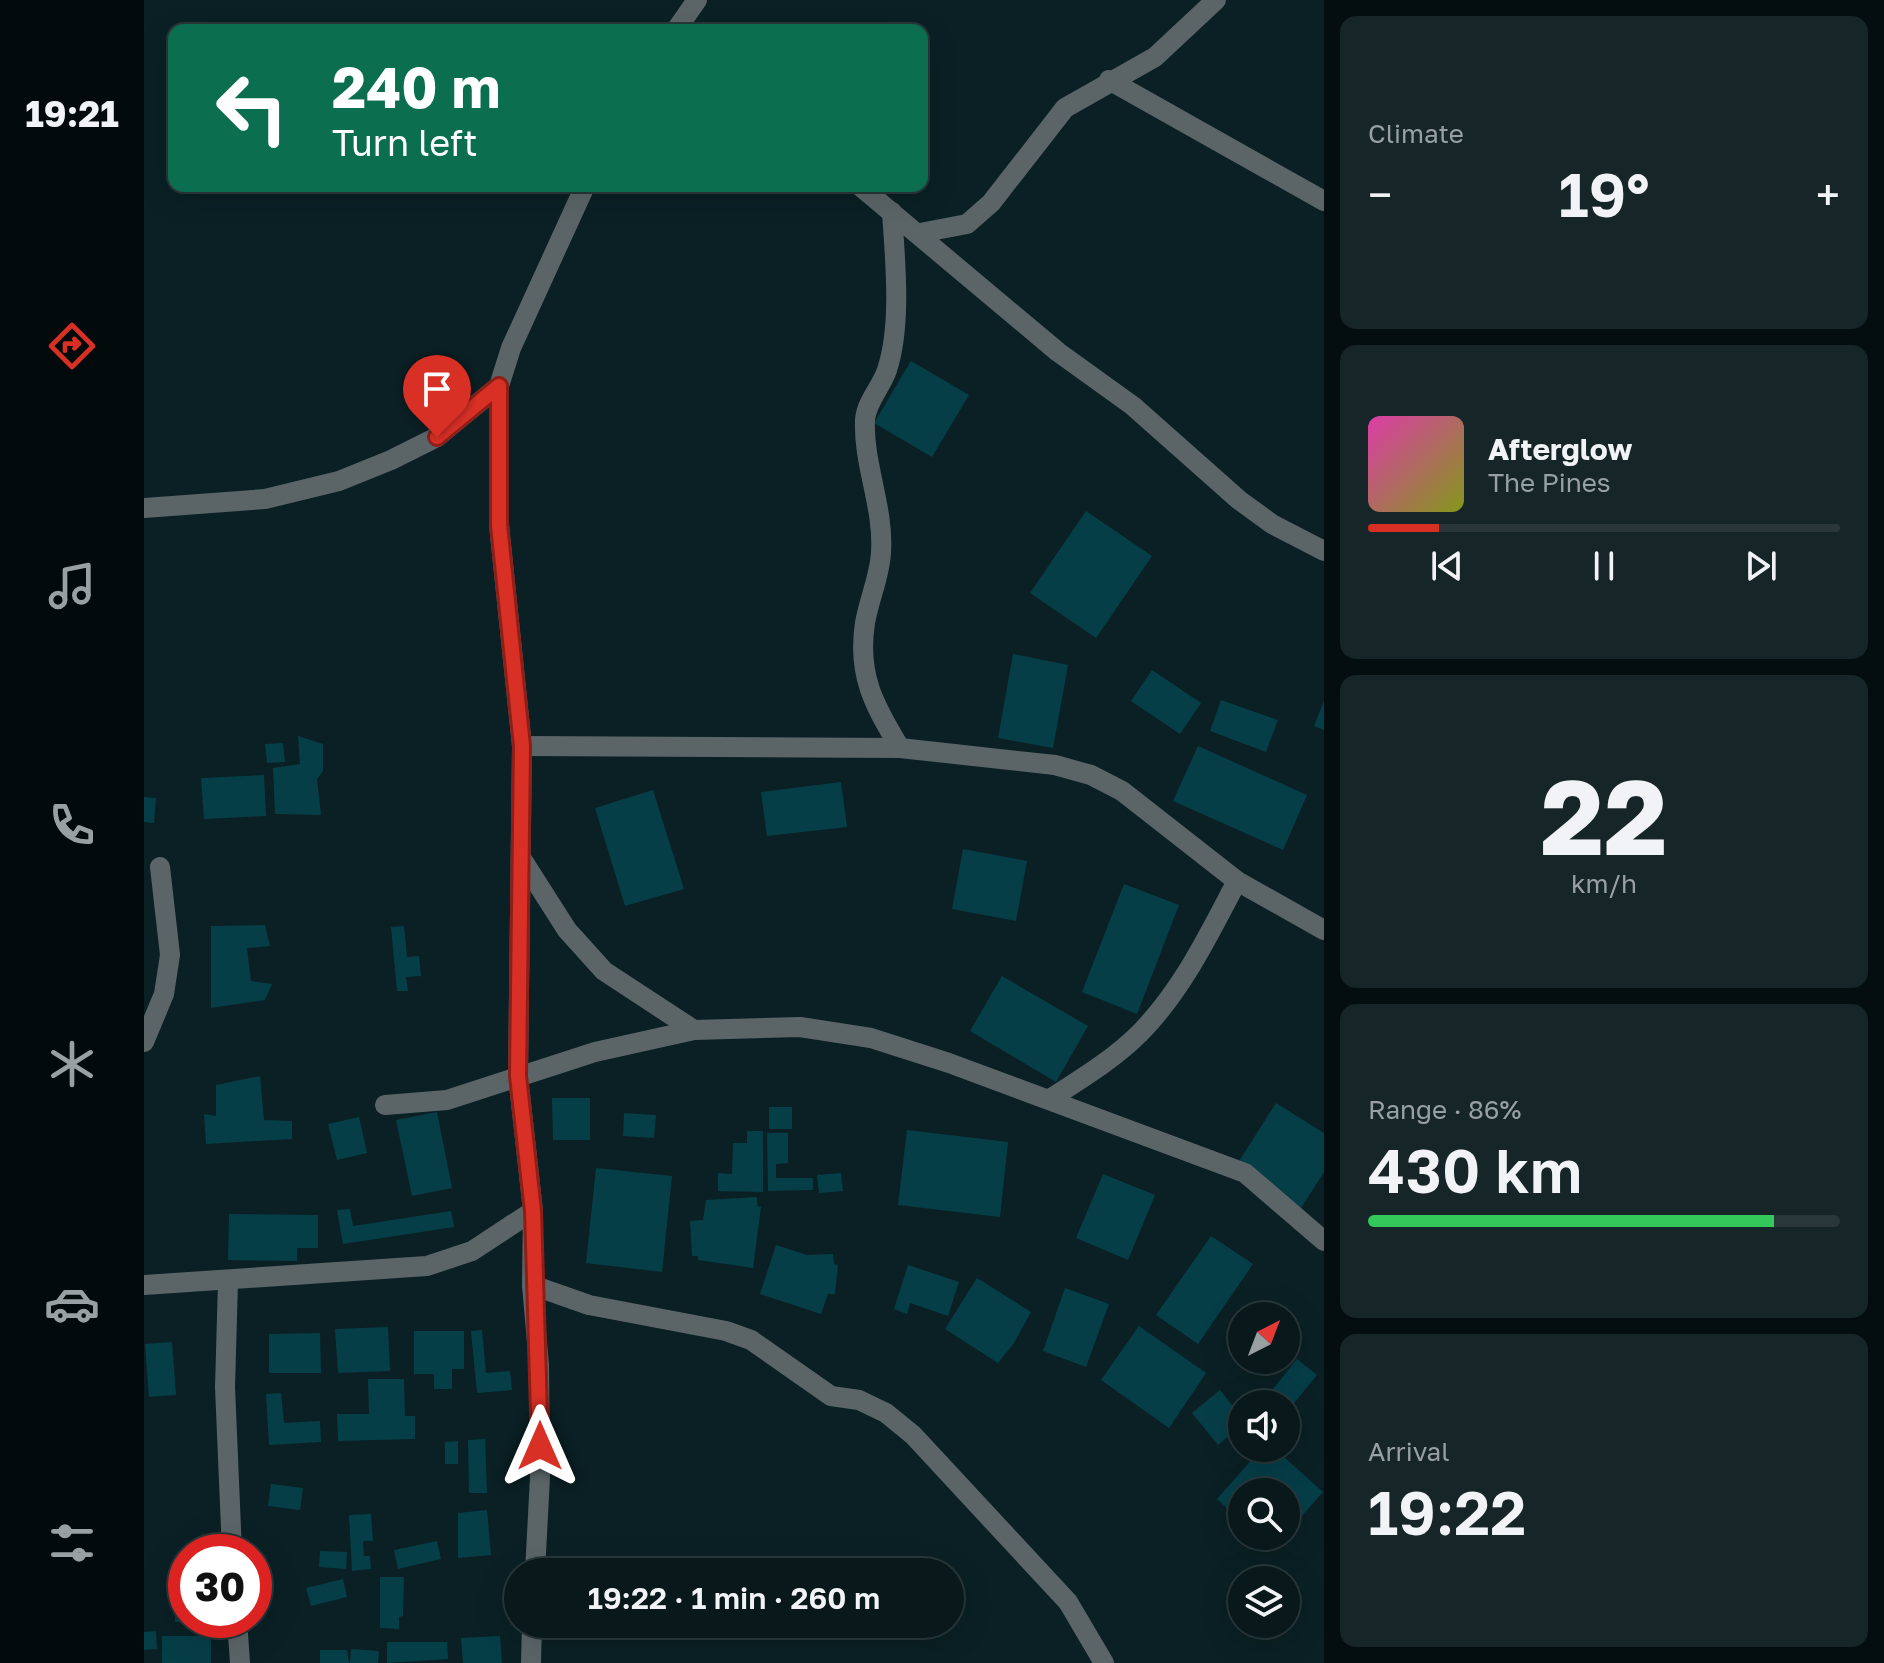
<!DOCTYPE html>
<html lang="en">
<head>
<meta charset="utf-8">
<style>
  :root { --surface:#08181b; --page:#162528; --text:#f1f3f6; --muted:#98a0a3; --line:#29373a; --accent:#d93025 }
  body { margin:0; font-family:"Golos Text",sans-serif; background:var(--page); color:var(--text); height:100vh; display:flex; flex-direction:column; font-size:30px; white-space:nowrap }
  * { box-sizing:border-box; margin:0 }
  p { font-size:26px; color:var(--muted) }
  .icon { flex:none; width:44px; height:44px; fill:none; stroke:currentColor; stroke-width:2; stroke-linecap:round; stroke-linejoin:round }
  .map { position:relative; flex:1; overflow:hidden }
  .panel { display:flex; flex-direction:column; gap:16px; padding:16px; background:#040d0f; width:560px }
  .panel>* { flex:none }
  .banner { position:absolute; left:24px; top:24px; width:760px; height:168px; border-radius:16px; box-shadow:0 8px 32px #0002,0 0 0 2px var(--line); background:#0b6e4f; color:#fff; overflow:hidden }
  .needle { width:52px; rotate:42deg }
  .buttons { position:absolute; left:1084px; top:1302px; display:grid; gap:16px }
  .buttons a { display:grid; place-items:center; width:72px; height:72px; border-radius:50%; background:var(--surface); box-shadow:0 8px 32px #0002,0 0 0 2px var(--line); font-size:40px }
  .speed { position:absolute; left:24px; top:1534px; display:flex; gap:16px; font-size:40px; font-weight:700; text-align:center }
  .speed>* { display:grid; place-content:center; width:104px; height:104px; border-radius:50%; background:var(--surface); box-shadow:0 8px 32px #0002,0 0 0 2px var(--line); line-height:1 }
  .speed .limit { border:12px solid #d22; background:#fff; color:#111 }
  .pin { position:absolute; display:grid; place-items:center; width:68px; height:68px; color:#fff; margin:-82px -34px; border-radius:50% 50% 50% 0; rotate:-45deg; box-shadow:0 0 8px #0007 }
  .pin .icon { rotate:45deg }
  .me { position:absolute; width:88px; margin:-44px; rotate:0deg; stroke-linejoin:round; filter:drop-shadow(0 0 6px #0008) }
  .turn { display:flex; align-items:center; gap:28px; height:168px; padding:0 32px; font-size:36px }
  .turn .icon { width:104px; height:104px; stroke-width:2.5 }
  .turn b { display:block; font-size:56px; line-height:68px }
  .big { font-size:60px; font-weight:600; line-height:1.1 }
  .panel .widget { flex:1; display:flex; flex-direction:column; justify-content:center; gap:12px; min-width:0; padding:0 28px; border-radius:16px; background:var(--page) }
  .panel .dial { align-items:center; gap:0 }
  .dial b { font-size:104px; line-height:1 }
  .song { display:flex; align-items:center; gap:24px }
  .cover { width:96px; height:96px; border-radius:12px; background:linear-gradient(135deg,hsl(320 70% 55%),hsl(70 70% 35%)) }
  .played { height:8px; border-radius:4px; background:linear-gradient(90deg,var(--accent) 15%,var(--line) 15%) }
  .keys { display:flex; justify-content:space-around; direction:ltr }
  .heat { display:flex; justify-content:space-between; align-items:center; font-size:44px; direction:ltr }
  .charge { height:12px; border-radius:6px; background:linear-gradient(90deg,#34c759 86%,var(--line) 0) }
  .trip { position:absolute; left:360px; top:1558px; width:460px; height:80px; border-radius:40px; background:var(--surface); box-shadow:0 8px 32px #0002,0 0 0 2px var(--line); font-weight:600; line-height:80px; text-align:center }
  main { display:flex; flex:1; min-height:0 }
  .tab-bar { display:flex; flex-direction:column; width:144px; justify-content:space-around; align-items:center; background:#030a0b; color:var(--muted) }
  .tab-bar .icon { width:56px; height:56px }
  .tab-bar .current { color:var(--accent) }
  .tab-bar b { font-size:36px; color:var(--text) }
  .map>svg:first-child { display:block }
</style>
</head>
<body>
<main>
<nav class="tab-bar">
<b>19:21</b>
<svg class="icon current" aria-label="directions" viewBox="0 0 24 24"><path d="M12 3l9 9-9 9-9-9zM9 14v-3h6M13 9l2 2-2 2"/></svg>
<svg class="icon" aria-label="music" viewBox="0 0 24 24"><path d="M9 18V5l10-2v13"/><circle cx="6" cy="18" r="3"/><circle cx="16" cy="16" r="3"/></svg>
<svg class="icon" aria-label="phone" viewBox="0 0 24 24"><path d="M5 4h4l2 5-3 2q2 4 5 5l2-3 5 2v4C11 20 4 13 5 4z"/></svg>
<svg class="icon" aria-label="climate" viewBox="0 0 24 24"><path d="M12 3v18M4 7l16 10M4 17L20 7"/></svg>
<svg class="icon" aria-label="car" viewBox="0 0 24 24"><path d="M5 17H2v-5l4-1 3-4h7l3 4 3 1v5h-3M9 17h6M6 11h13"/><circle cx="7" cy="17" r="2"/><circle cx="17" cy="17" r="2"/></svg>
<svg class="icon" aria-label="filters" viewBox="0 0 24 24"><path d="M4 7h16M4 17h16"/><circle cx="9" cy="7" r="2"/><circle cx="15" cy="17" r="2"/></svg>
</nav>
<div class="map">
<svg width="1180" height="1663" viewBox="0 0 1180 1663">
  <rect width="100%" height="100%" fill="#0a2024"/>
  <g fill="#063e48">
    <polygon points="767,361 825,395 788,457 730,423"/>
    <polygon points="942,511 1008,556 952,638 886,593"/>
    <polygon points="869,654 924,665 909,748 854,738"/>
    <polygon points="1008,670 1057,703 1036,734 987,701"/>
    <polygon points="1077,700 1134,720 1122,752 1066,731"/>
    <polygon points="1180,701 1180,730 1170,726"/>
    <polygon points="154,736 179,744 179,771 173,779 177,815 131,814 129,768 156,764"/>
    <polygon points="139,743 141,762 123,763 121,744"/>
    <polygon points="1054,746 1163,795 1139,850 1029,801"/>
    <polygon points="120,775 122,816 60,819 57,778"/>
    <polygon points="697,782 703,827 623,836 617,792"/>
    <polygon points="509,790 540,889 481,906 451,808"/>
    <polygon points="0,797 12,798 10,823 0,822"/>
    <polygon points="819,849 883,861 872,921 808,909"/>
    <polygon points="980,884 1035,905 993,1014 938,992"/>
    <polygon points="121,925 126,946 103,948 107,981 128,984 121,1000 67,1008 67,926"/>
    <polygon points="260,926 263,957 275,956 277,976 262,977 264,991 253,991 247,927"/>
    <polygon points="858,976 944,1026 912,1082 826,1031"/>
    <polygon points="116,1076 120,1120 148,1121 148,1139 62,1144 60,1114 72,1116 72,1085"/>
    <polygon points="408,1098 446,1098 446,1140 409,1140"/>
    <polygon points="1132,1103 1180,1133 1180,1172 1157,1208 1092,1166"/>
    <rect x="625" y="1107" width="23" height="22"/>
    <polygon points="293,1112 308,1188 268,1196 252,1120"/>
    <polygon points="480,1113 512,1115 510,1138 479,1136"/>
    <polygon points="215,1117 223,1153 193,1160 184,1124"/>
    <polygon points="763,1130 864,1142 856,1217 754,1205"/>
    <polygon points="603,1131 619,1131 619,1192 574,1191 574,1173 588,1174 589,1143 603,1143"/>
    <polygon points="623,1133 644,1133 644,1163 632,1164 632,1178 669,1178 669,1190 624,1191"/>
    <polygon points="452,1168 528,1176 518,1272 442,1263"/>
    <polygon points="697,1173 699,1191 675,1193 673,1175"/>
    <polygon points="959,1174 1011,1195 984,1260 932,1238"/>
    <polygon points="613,1197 613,1206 617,1207 609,1268 554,1260 554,1256 548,1256 546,1221 559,1220 562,1200"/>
    <polygon points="206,1209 209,1226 307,1211 310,1227 199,1244 193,1210"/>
    <polygon points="85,1214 174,1215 174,1248 153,1248 153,1261 84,1260"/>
    <polygon points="1067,1236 1109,1264 1054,1344 1012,1315"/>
    <polygon points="632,1245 663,1255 689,1254 690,1264 694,1265 691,1294 684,1294 677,1314 616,1294"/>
    <polygon points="764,1265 815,1282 804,1316 766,1303 763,1314 750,1309"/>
    <polygon points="833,1278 887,1312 870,1343 854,1363 801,1329"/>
    <polygon points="921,1288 965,1304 942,1367 899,1351"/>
    <polygon points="995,1326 1062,1373 1025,1428 957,1380"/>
    <polygon points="244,1327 246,1371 194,1373 191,1329"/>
    <polygon points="338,1330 342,1373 366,1371 368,1390 333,1393 327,1331"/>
    <polygon points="270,1331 320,1331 320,1369 308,1369 308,1389 290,1389 290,1374 270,1374"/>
    <polygon points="176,1333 177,1373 125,1373 125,1334"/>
    <polygon points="28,1342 32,1395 5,1397 1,1344"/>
    <polygon points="1153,1359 1173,1375 1142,1413 1142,1404 1117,1404"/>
    <polygon points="224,1379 260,1379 261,1416 271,1416 271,1439 194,1441 193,1414 225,1414"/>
    <polygon points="1076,1390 1098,1418 1098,1425 1074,1445 1048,1413"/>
    <polygon points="137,1393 140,1423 176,1421 177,1442 125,1445 122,1394"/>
    <polygon points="341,1439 343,1493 325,1493 324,1440"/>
    <polygon points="314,1441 314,1464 301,1464 301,1442"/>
    <polygon points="1118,1448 1130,1448 1179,1492 1142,1534 1142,1492 1098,1492 1098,1522 1073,1499"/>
    <polygon points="127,1484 159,1488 156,1510 124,1506"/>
    <polygon points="343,1510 347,1555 314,1558 314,1513"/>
    <polygon points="227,1514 229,1541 219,1541 220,1556 226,1556 227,1569 208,1571 205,1515"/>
    <polygon points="1114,1536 1140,1536 1128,1549"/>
    <polygon points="293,1541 297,1559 254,1569 250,1550"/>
    <polygon points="176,1551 203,1552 202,1569 175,1567"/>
    <polygon points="30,1571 42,1571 42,1622 31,1622"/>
    <polygon points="236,1577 260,1577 259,1616 255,1617 255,1629 236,1628"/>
    <polygon points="199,1579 203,1597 167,1606 162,1588"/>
    <polygon points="12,1631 13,1649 0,1650 0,1632"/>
    <rect x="18" y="1636" width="49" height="27"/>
    <polygon points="356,1636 358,1663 319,1663 317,1638"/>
    <polygon points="243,1642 303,1642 304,1659 243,1663"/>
    <polygon points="207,1649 235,1651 234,1663 206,1663"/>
    <polygon points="176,1650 203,1650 205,1663 176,1663"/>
  </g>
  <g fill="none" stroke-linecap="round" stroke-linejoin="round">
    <g stroke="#5b6568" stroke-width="20">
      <polyline points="965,80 1180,201"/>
      <polyline points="716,186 914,352 989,406 1095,500 1128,524 1180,551"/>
      <path d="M748,212C751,259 758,324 743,370C738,386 722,402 721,420C719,464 740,507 737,552C736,576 725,599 721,623C713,675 730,705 756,748"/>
      <polyline points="776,233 823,224 847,203 921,108 1011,57 1072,0"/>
      <polyline points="355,386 355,525 378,746 374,1076 389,1211 388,1285 395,1365 396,1477 391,1572"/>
      <polyline points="378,746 756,748 911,765 947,775 978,791 1093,881 1180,930"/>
      <polyline points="379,861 423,930 460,971 550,1030"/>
      <polyline points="0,1042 20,994 26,955 16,867"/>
      <path d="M906,1099C937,1079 970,1059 996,1033C1039,989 1065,934 1093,881"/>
      <polyline points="241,1105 303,1100 451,1052 550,1030 656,1027 727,1038 805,1063 1101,1173 1180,1241"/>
      <polyline points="84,1282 81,1387 88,1552"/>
      <polyline points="0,1285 283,1266 328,1251 389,1211"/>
      <polyline points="388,1285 445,1305 582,1331 607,1340 687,1396 715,1400 742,1413 769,1435 924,1602 960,1663"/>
      <polyline points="93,1620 96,1663"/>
      <polyline points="387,1663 388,1624"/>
    </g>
    <g stroke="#5b6568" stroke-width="20">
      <polyline points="532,30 553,0"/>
      <polyline points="0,508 121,499 195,481 247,460 293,437 355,386 367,348 441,186"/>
    </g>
  </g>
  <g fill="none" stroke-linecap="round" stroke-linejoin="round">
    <defs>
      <polyline id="route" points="293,437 355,386 355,525 378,746 374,1076 389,1211 396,1446"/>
    </defs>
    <use href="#route" stroke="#8d1f18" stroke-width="20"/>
    <use href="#route" stroke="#d93025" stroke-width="14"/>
  </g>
</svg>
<div class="buttons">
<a><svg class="needle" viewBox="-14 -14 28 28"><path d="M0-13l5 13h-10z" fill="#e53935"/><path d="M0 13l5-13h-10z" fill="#98a0a3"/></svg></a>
<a><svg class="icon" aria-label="sound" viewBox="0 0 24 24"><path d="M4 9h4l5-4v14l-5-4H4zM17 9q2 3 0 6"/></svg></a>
<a><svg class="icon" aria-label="search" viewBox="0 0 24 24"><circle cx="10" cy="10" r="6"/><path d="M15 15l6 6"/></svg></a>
<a><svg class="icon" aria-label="layers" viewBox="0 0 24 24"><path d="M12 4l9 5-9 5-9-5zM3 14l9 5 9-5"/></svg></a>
</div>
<div class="speed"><div class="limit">30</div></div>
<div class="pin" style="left:293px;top:437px;background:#d93025"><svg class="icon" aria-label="arrive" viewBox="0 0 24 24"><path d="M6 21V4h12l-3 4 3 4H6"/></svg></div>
<svg class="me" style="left:396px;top:1446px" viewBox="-20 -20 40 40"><path d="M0-17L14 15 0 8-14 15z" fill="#d93025" stroke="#fff" stroke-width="4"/></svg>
<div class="trip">19:22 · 1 min · 260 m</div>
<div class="banner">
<div class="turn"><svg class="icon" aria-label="left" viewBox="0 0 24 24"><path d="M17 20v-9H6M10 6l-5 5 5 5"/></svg><div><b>240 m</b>Turn left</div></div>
</div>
</div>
<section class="panel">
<div class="widget"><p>Climate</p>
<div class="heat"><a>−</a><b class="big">19°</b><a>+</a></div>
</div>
<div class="widget">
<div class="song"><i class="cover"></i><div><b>Afterglow</b><p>The Pines</p></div></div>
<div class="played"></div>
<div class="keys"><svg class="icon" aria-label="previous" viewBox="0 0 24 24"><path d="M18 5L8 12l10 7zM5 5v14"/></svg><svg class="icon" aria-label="pause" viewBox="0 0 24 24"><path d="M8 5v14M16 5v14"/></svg><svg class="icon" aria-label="next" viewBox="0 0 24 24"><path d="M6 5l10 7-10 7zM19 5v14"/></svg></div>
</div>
<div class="widget dial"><b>22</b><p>km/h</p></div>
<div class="widget"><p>Range · 86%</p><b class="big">430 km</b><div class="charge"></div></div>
<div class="widget"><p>Arrival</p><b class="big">19:22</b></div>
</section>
</main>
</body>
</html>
